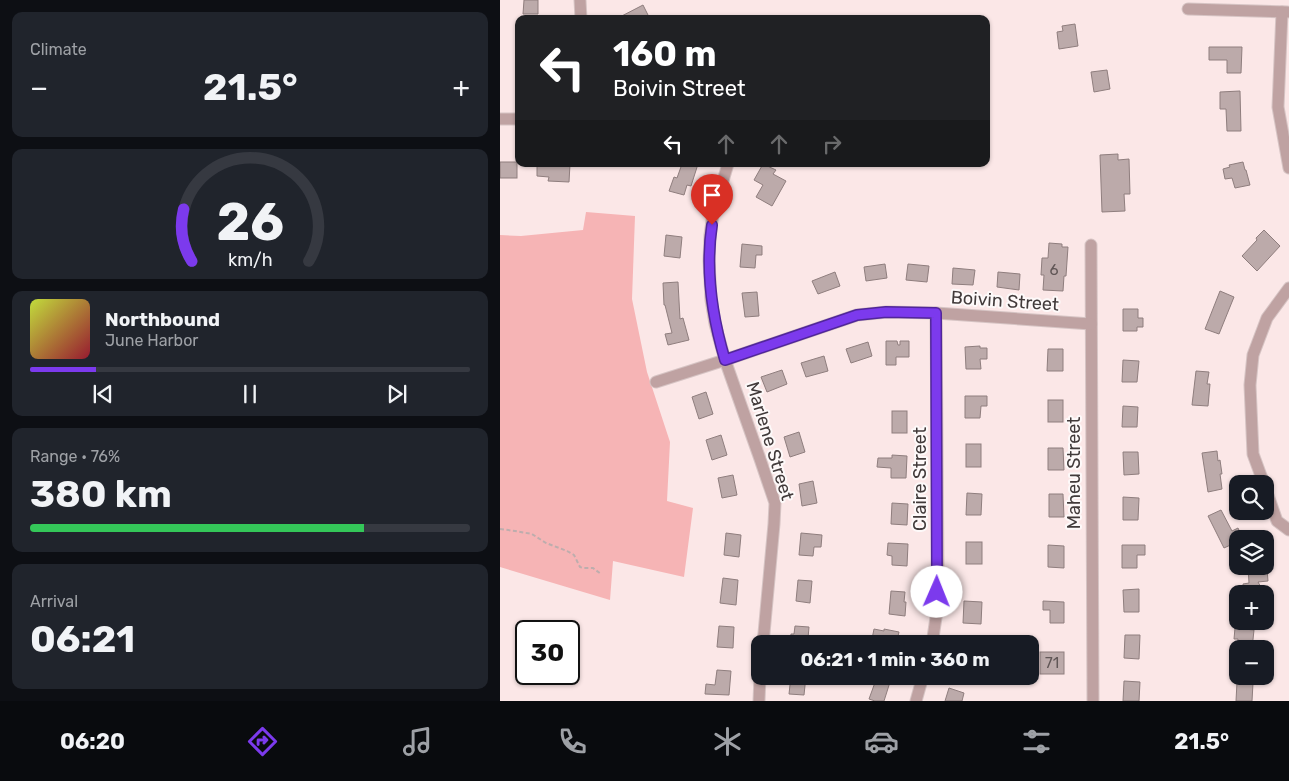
<!DOCTYPE html>
<html lang="en">
<head>
<meta charset="utf-8">
<style>
  :root { --surface:#171b24; --page:#20242c; --text:#f1f3f6; --muted:#9ea1a6; --line:#363941; --accent:#7c3aed }
  body { margin:0; font-family:Rubik,sans-serif; background:var(--page); color:var(--text); height:100vh; display:flex; flex-direction:column; font-size:19px; white-space:nowrap }
  * { box-sizing:border-box; margin:0 }
  p { font-size:16px; color:var(--muted) }
  .icon { flex:none; width:28px; height:28px; fill:none; stroke:currentColor; stroke-width:2; stroke-linecap:round; stroke-linejoin:round }
  .map { position:relative; flex:1; overflow:hidden }
  .drawer { display:flex; flex-direction:column; gap:12px; padding:12px; background:#0d0f14; width:500px }
  .drawer>* { flex:none }
  .banner { position:absolute; left:15px; top:15px; width:475px; height:152px; border-radius:10px; box-shadow:0 1px 4px #0004; background:#202124; color:#fff; overflow:hidden }
  .tools { position:absolute; left:729px; top:475px; display:grid; gap:10px }
  .tools a { display:grid; place-items:center; width:45px; height:45px; border-radius:10px; background:var(--surface); box-shadow:0 1px 4px #0004; font-size:25px }
  .speed { position:absolute; left:15px; top:620px; display:flex; gap:10px; font-size:25px; font-weight:700; text-align:center }
  .speed>* { display:grid; place-content:center; width:65px; height:65px; border-radius:50%; background:var(--surface); box-shadow:0 1px 4px #0004; line-height:1 }
  .speed .limit { border:2px solid #111; border-radius:8px; background:#fff; color:#111 }
  .pin { position:absolute; display:grid; place-items:center; width:42px; height:42px; color:#fff; margin:-51px -21px; border-radius:50% 50% 50% 0; rotate:-45deg; box-shadow:0 0 5px #0007 }
  .pin .icon { rotate:45deg }
  .me { position:absolute; width:55px; margin:-28px; rotate:1deg; stroke-linejoin:round; filter:drop-shadow(0 0 4px #0008) }
  .turn { display:flex; align-items:center; gap:18px; height:105px; padding:0 15px; font-size:22px }
  .turn .icon { width:65px; height:65px; stroke-width:2.5 }
  .turn b { display:block; font-size:35px; line-height:42px }
  .lanes { display:flex; align-items:center; height:48px; padding:0 15px; background:#0003; justify-content:center; gap:25px; direction:ltr }
  .lanes .off { opacity:.35 }
  .big { font-size:38px; font-weight:700; line-height:1.1 }
  .drawer .tile { flex:1; display:flex; flex-direction:column; justify-content:center; gap:8px; min-width:0; padding:0 18px; border-radius:10px; background:var(--page) }
  .drawer .dial { align-items:center; gap:0 }
  .dial svg { height:130px; overflow:visible; fill:none; stroke:var(--line); stroke-width:7; stroke-linecap:round; text-anchor:middle }
  .dial text { fill:var(--text); stroke:none }
  .song { display:flex; align-items:center; gap:15px }
  .cover { width:60px; height:60px; border-radius:8px; background:linear-gradient(135deg,hsl(70 70% 55%),hsl(350 70% 35%)) }
  .played { height:5px; border-radius:2px; background:linear-gradient(90deg,var(--accent) 15%,var(--line) 15%) }
  .keys { display:flex; justify-content:space-around; direction:ltr }
  .heat { display:flex; justify-content:space-between; align-items:center; font-size:28px; direction:ltr }
  .charge { height:8px; border-radius:4px; background:linear-gradient(90deg,#34c759 76%,var(--line) 0) }
  .trip { position:absolute; left:251px; top:635px; width:288px; height:50px; border-radius:10px; background:var(--surface); box-shadow:0 1px 4px #0004; font-weight:700; line-height:50px; text-align:center }
  .tab-bar { display:flex; height:80px; justify-content:space-around; align-items:center; background:#090b0e; color:var(--muted) }
  .tab-bar .icon { width:35px; height:35px }
  .tab-bar .on { color:var(--accent) }
  .tab-bar b { font-size:22px; color:var(--text) }
  main { display:flex; flex:1; min-height:0 }
  .map>svg:first-child { display:block }
</style>
</head>
<body>
<main>
<section class="drawer">
<div class="tile"><p>Climate</p>
<div class="heat"><a>−</a><b class="big">21.5°</b><a>+</a></div>
</div>
<div class="tile dial"><svg viewBox="0 0 100 80">
<path d="M14 69A42 42 0 1 1 86 69"/>
<path d="M14 69A42 42 0 0 1 9 37" stroke="#7c3aed"/>
<text x="50" y="56" font-size="32" font-weight="700">26</text>
<text x="50" y="72" font-size="11">km/h</text>
</svg></div>
<div class="tile">
<div class="song"><i class="cover"></i><div><b>Northbound</b><p>June Harbor</p></div></div>
<div class="played"></div>
<div class="keys"><svg class="icon" aria-label="previous" viewBox="0 0 24 24"><path d="M18 5L8 12l10 7zM5 5v14"/></svg><svg class="icon" aria-label="pause" viewBox="0 0 24 24"><path d="M8 5v14M16 5v14"/></svg><svg class="icon" aria-label="next" viewBox="0 0 24 24"><path d="M6 5l10 7-10 7zM19 5v14"/></svg></div>
</div>
<div class="tile"><p>Range · 76%</p><b class="big">380 km</b><div class="charge"></div></div>
<div class="tile"><p>Arrival</p><b class="big">06:21</b></div>
</section>
<div class="map">
<svg width="789" height="701" viewBox="0 0 789 701">
  <rect width="100%" height="100%" fill="#fbe7e7"/>
  <polygon fill="#f6b4b5" points="86,212 135,216 132,299 147,372 170,442 167,501 193,508 184,577 113,561 110,600 0,567 0,235 21,236 83,230"/>
  <g fill="#bcaaaa" stroke="#8f7e7e">
    <polygon points="24,0 38,0 38,14 23,14"/>
    <polygon points="143,5 150,19 116,19"/>
    <polygon points="575,24 578,46 559,49 557,32 563,31 562,26"/>
    <polygon points="709,47 742,47 741,73 727,73 727,60 709,60"/>
    <polygon points="607,70 610,89 594,92 591,72"/>
    <polygon points="740,91 741,131 727,131 726,109 720,109 720,92"/>
    <polygon points="618,154 618,160 629,159 630,194 624,194 625,211 602,212 600,155"/>
    <rect x="0" y="162" width="17" height="16"/>
    <polygon points="743,162 745,170 746,170 750,185 735,188 732,178 725,179 723,169 730,167 729,165"/>
    <polygon points="37,164 70,164 69,182 48,181 49,177 37,176"/>
    <polygon points="182,164 198,164 191,186 187,185 184,195 169,191 174,177 177,178"/>
    <polygon points="263,164 276,170 273,174 286,181 272,206 256,197 263,185 254,180"/>
    <polygon points="764,230 780,246 757,271 742,256 757,240 756,238"/>
    <polygon points="166,235 182,237 180,258 164,256"/>
    <polygon points="549,243 562,244 562,247 568,247 566,276 564,276 563,291 543,290 544,275 541,275 542,258 548,258"/>
    <polygon points="242,244 262,246 262,255 256,255 255,268 240,267"/>
    <polygon points="385,264 387,278 366,281 364,267"/>
    <polygon points="408,264 429,266 427,282 406,280"/>
    <polygon points="453,268 475,270 473,285 452,284"/>
    <polygon points="335,272 340,286 318,294 312,281"/>
    <polygon points="498,272 520,274 519,290 497,287"/>
    <polygon points="178,282 180,319 183,318 189,340 168,345 165,334 172,333 165,305 164,305 163,283"/>
    <polygon points="720,291 734,297 719,334 705,329"/>
    <polygon points="257,292 259,316 245,317 242,293"/>
    <polygon points="623,309 638,309 638,318 643,318 643,327 637,327 637,331 623,331"/>
    <polygon points="386,341 397,341 398,345 400,345 400,341 409,341 409,357 396,357 396,365 386,365"/>
    <polygon points="368,342 372,356 351,363 346,349"/>
    <polygon points="480,346 480,348 487,348 487,359 480,359 481,369 466,369 465,347"/>
    <polygon points="548,349 563,349 563,371 547,371"/>
    <polygon points="324,356 328,371 306,377 301,363"/>
    <polygon points="623,360 639,361 637,382 622,382"/>
    <polygon points="282,370 287,384 267,392 261,377"/>
    <polygon points="696,371 709,372 707,384 710,384 708,406 692,405"/>
    <polygon points="206,392 213,414 199,419 192,397"/>
    <polygon points="465,396 487,396 487,406 481,406 480,418 465,418"/>
    <rect x="548" y="400" width="15" height="22"/>
    <polygon points="623,406 638,407 637,427 622,427"/>
    <rect x="392" y="411" width="15" height="22"/>
    <polygon points="299,432 305,452 290,457 284,437"/>
    <polygon points="221,435 227,455 212,460 206,440"/>
    <rect x="466" y="444" width="15" height="23"/>
    <polygon points="548,448 563,448 564,470 548,470"/>
    <polygon points="717,451 718,461 720,460 722,474 720,474 722,489 708,492 702,453"/>
    <polygon points="623,452 638,452 639,474 624,475"/>
    <polygon points="392,455 407,456 406,478 391,478 391,468 377,467 378,458 392,458"/>
    <polygon points="233,475 237,495 222,498 218,478"/>
    <polygon points="313,481 317,503 302,506 299,484"/>
    <polygon points="467,493 482,494 481,515 466,515"/>
    <polygon points="549,494 563,494 564,517 549,517"/>
    <polygon points="623,497 639,498 638,520 623,520"/>
    <polygon points="392,503 408,504 407,525 391,524"/>
    <polygon points="721,510 732,531 738,528 742,537 738,539 737,542 724,548 708,516"/>
    <polygon points="226,533 241,535 239,557 224,555"/>
    <polygon points="301,533 322,535 321,547 314,547 313,556 299,555"/>
    <rect x="466" y="542" width="16" height="22"/>
    <polygon points="388,543 408,544 407,566 392,565 392,556 387,555"/>
    <polygon points="548,545 564,546 564,568 548,567"/>
    <polygon points="622,545 645,545 645,555 637,555 637,568 622,568"/>
    <polygon points="748,566 762,566 763,569 767,569 768,581 758,582 765,594 744,594 743,584 749,583"/>
    <polygon points="223,578 238,580 236,605 220,603"/>
    <polygon points="298,580 312,581 310,603 296,601"/>
    <polygon points="639,589 639,612 624,612 623,590"/>
    <polygon points="391,591 405,592 404,602 406,602 405,616 389,614"/>
    <polygon points="464,601 482,602 481,624 463,623"/>
    <polygon points="543,601 564,602 564,623 550,623 550,610 543,610"/>
    <polygon points="219,626 234,627 233,648 217,647"/>
    <polygon points="295,626 309,627 308,638 304,637 303,644 290,644 291,634 294,634"/>
    <polygon points="735,628 754,630 752,649 737,649 738,639 734,639"/>
    <polygon points="374,629 384,631 384,629 399,632 396,644 371,644"/>
    <polygon points="625,635 640,635 639,659 624,658"/>
    <rect x="540" y="652" width="24" height="22"/>
    <polygon points="217,670 231,671 229,695 205,694 206,684 215,685"/>
    <polygon points="291,676 306,676 304,695 289,694"/>
    <polygon points="377,677 390,682 384,701 375,701 369,699"/>
    <polygon points="624,681 640,682 639,701 623,701"/>
    <polygon points="737,682 753,683 752,701 736,701"/>
    <polygon points="449,688 464,693 462,701 445,701"/>
  </g>
  <g fill="none" stroke-linecap="round" stroke-linejoin="round">
    <defs>
      <g id="minor">
        <polyline points="80,0 81,19"/>
        <polyline points="688,9 787,12"/>
        <polyline points="782,12 778,107 789,168"/>
        <polyline points="0,119 19,119"/>
        <polyline points="228,164 213,214 210,235 209,261 211,300 215,324 225,360 260,459 275,503 274,524 263,644"/>
        <polyline points="591,245 593,701"/>
        <polyline points="156,382 225,360 357,315 387,312 436,313 591,324"/>
        <polyline points="764,484 753,454 750,385 753,355 767,318 789,288"/>
        <polyline points="765,487 777,521 789,530"/>
        <polyline points="432,644 437,611 438,573 436,313"/>
        <polyline points="259,701 260,676"/>
        <polyline points="416,701 423,676"/>
      </g>
    </defs>
    <use href="#minor" stroke="#d6c4c4" stroke-width="13"/>
    <polyline stroke="#bdadad" stroke-width="2" stroke-dasharray="4 2.5" stroke-linecap="butt" points="0,529 15,531 32,534 46,543 67,551 74,555 80,567 83,568 93,568 101,574"/>
    <use href="#minor" stroke="#bfa2a2" stroke-width="11"/>
  </g>
  <g fill="none" stroke-linecap="round" stroke-linejoin="round">
    <defs>
      <path id="route" d="M212,225C205,271 212,316 225,360L357,315L386,312L436,313L437,592"/>
    </defs>
    <use href="#route" stroke="#51269a" stroke-width="12"/>
    <use href="#route" stroke="#7c3aed" stroke-width="9"/>
  </g>
  <g text-anchor="middle" dominant-baseline="central" stroke-width="4" stroke-linejoin="round" paint-order="stroke">
    <g font-size="15" fill="#605656">
      <text x="554" y="270">6</text>
      <text x="552" y="663">71</text>
    </g>
    <g font-size="18" fill="#413a3a" stroke="#fdf9f9">
      <text transform="translate(505 301) rotate(4)">Boivin Street</text>
      <text transform="translate(270 441) rotate(73)">Marlene Street</text>
      <text transform="translate(574 473) rotate(-90)">Maheu Street</text>
      <text transform="translate(420 479) rotate(-90)">Claire Street</text>
    </g>
  </g>
</svg>
<div class="tools">
<a><svg class="icon" aria-label="search" viewBox="0 0 24 24"><circle cx="10" cy="10" r="6"/><path d="M15 15l6 6"/></svg></a>
<a><svg class="icon" aria-label="layers" viewBox="0 0 24 24"><path d="M12 4l9 5-9 5-9-5zM3 14l9 5 9-5"/></svg></a>
<a>+</a>
<a>−</a>
</div>
<div class="speed"><div class="limit">30</div></div>
<div class="pin" style="left:212px;top:225px;background:#d93025"><svg class="icon" aria-label="arrive" viewBox="0 0 24 24"><path d="M6 21V4h12l-3 4 3 4H6"/></svg></div>
<svg class="me" style="left:437px;top:592px" viewBox="-20 -20 40 40"><circle r="19" fill="#fff"/><path d="M0-13L10 11 0 6-10 11z" fill="#7c3aed"/></svg>
<div class="trip">06:21 · 1 min · 360 m</div>
<div class="banner">
<div class="turn"><svg class="icon" aria-label="left" viewBox="0 0 24 24"><path d="M17 20v-9H6M10 6l-5 5 5 5"/></svg><div><b>160 m</b>Boivin Street</div></div>
<div class="lanes"><svg class="icon" aria-label="left" viewBox="0 0 24 24"><path d="M17 20v-9H6M10 6l-5 5 5 5"/></svg><svg class="icon off" aria-label="ahead" viewBox="0 0 24 24"><path d="M12 20V5M6 11l6-6 6 6"/></svg><svg class="icon off" aria-label="ahead" viewBox="0 0 24 24"><path d="M12 20V5M6 11l6-6 6 6"/></svg><svg class="icon off" aria-label="right" viewBox="0 0 24 24"><path d="M7 20v-9h11M14 6l5 5-5 5"/></svg></div>
</div>
</div>
</main>
<nav class="tab-bar">
<b>06:20</b>
<svg class="icon on" aria-label="directions" viewBox="0 0 24 24"><path d="M12 3l9 9-9 9-9-9zM9 14v-3h6M13 9l2 2-2 2"/></svg>
<svg class="icon" aria-label="music" viewBox="0 0 24 24"><path d="M9 18V5l10-2v13"/><circle cx="6" cy="18" r="3"/><circle cx="16" cy="16" r="3"/></svg>
<svg class="icon" aria-label="phone" viewBox="0 0 24 24"><path d="M5 4h4l2 5-3 2q2 4 5 5l2-3 5 2v4C11 20 4 13 5 4z"/></svg>
<svg class="icon" aria-label="climate" viewBox="0 0 24 24"><path d="M12 3v18M4 7l16 10M4 17L20 7"/></svg>
<svg class="icon" aria-label="car" viewBox="0 0 24 24"><path d="M5 17H2v-5l4-1 3-4h7l3 4 3 1v5h-3M9 17h6M6 11h13"/><circle cx="7" cy="17" r="2"/><circle cx="17" cy="17" r="2"/></svg>
<svg class="icon" aria-label="filters" viewBox="0 0 24 24"><path d="M4 7h16M4 17h16"/><circle cx="9" cy="7" r="2"/><circle cx="15" cy="17" r="2"/></svg>
<b>21.5°</b>
</nav>
</body>
</html>
